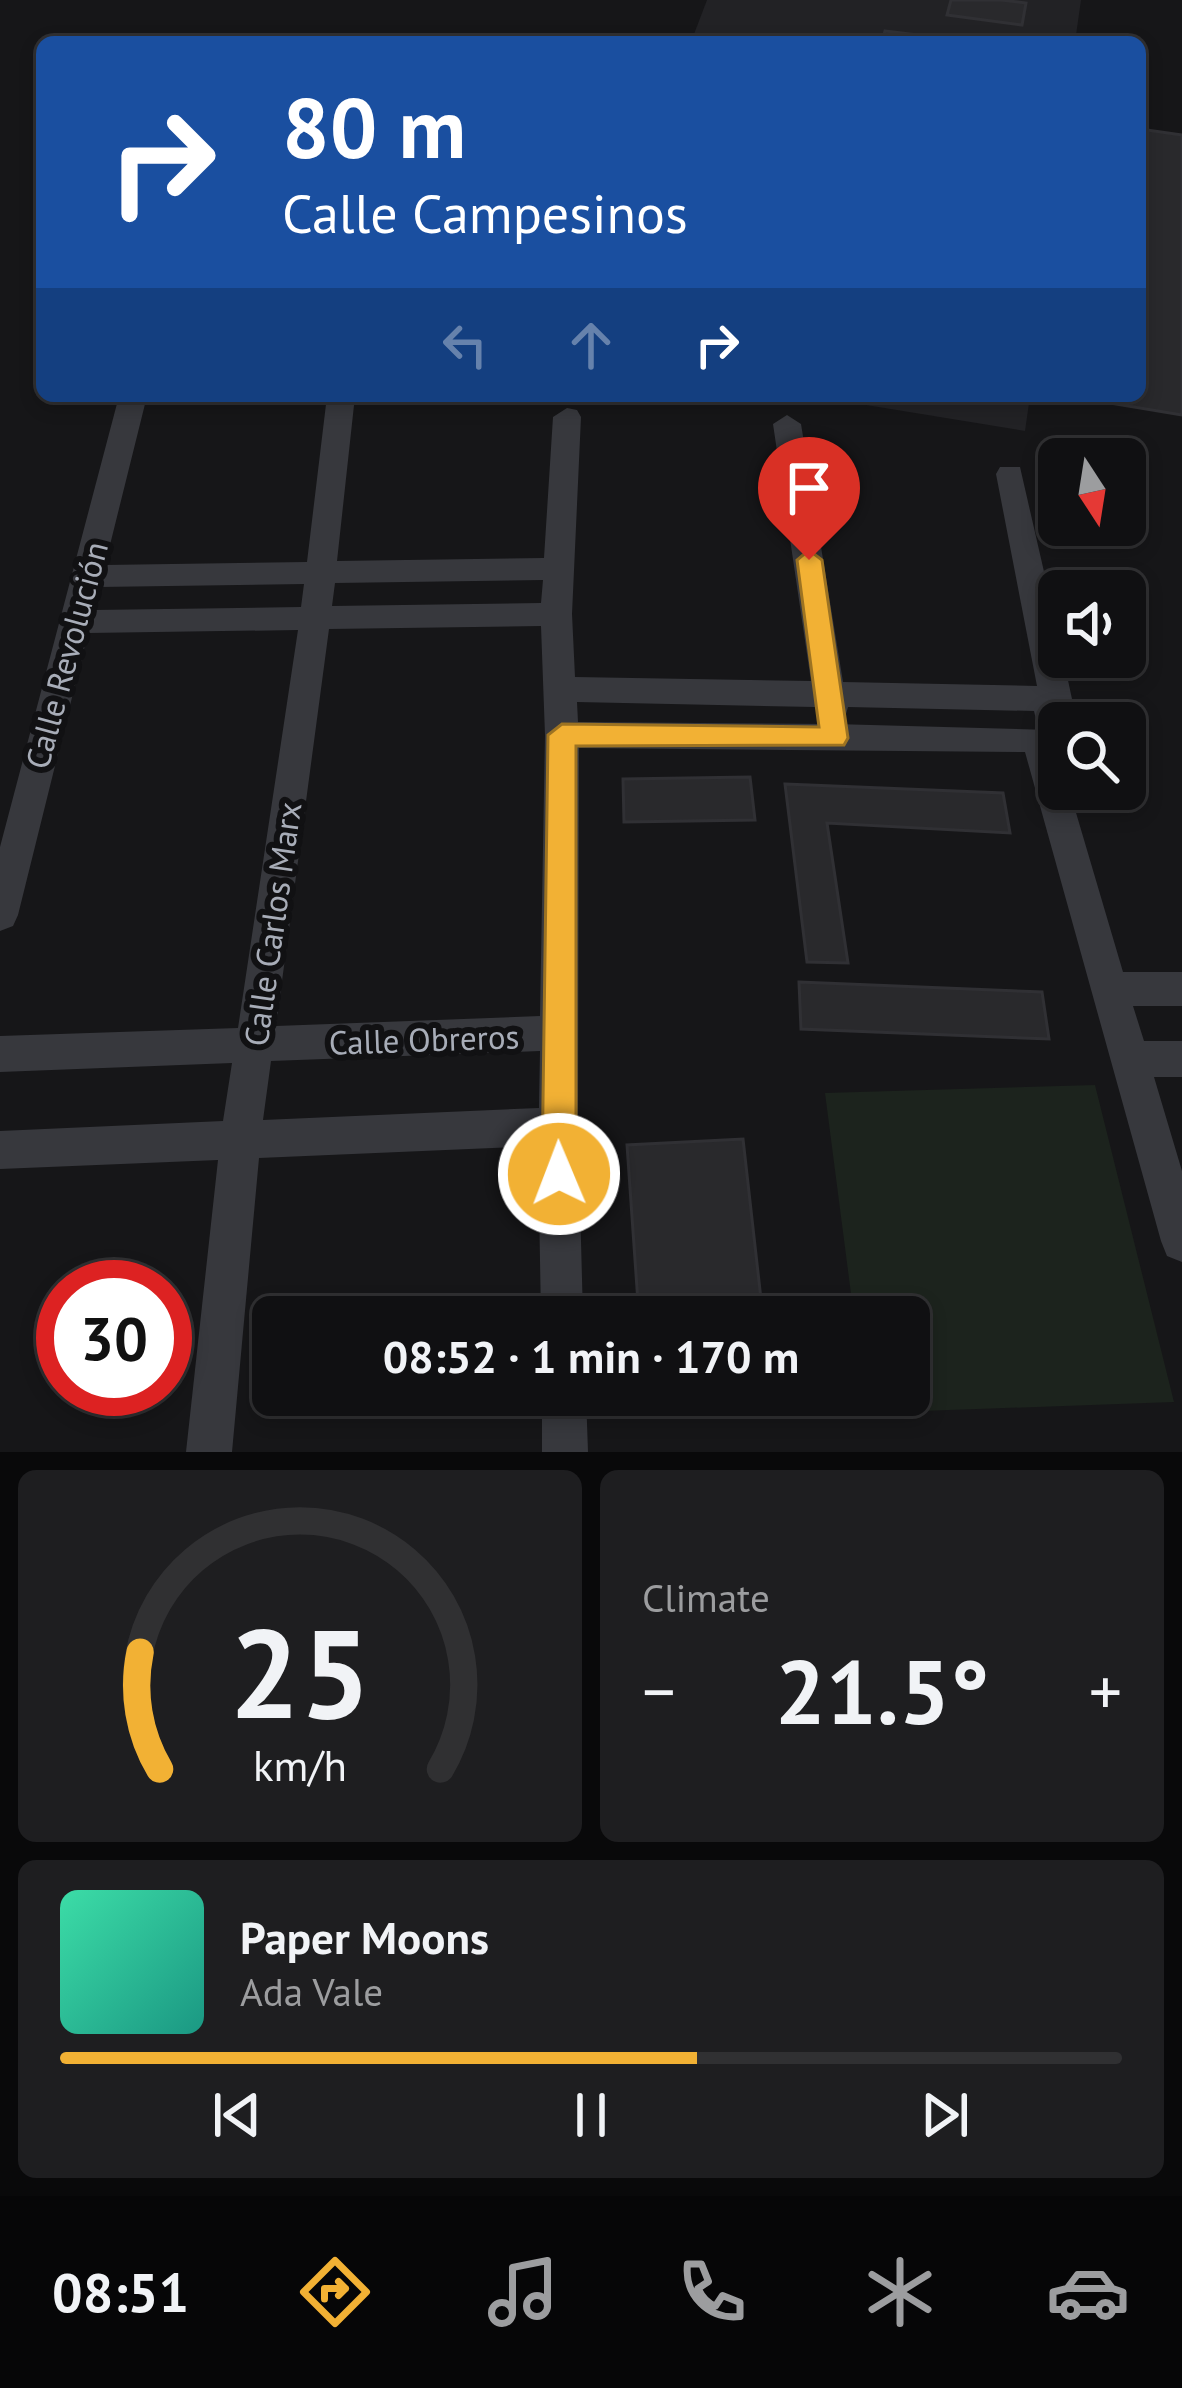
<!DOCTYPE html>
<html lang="en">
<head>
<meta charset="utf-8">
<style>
  :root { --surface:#101012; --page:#1e1e20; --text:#f1f3f6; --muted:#9c9d9f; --line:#303032; --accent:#f2b134 }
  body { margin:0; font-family:"PT Sans",sans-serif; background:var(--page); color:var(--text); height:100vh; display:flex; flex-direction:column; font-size:45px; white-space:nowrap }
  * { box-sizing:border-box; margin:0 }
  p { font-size:39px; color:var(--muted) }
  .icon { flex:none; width:66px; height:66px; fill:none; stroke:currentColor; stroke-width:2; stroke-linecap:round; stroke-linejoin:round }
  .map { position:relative; height:1452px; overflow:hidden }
  .side { display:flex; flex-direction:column; gap:18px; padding:18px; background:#09090a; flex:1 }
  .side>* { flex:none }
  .banner { position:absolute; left:36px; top:36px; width:1110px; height:366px; border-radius:18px; box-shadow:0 6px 18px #0003,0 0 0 3px var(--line); background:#1a4fa0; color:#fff; overflow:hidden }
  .needle { width:78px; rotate:168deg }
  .tools { position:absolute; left:1038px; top:438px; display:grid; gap:24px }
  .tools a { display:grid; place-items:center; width:108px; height:108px; border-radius:18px; background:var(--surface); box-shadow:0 6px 18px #0003,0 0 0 3px var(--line); font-size:60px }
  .speed { position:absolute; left:36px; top:1260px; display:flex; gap:24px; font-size:60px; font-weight:700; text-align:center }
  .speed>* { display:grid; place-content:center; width:156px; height:156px; border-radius:50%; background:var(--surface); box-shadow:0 6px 18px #0003,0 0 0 3px var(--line); line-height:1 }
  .speed .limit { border:18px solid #d22; background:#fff; color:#111 }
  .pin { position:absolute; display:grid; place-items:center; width:102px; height:102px; color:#fff; margin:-123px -51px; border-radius:50% 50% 50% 0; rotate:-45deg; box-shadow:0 0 12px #0007 }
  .pin .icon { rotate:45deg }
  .me { position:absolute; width:132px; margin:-66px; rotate:359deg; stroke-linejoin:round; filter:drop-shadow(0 0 9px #0008) }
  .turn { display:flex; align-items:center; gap:42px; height:252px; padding:0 48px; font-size:54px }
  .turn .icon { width:156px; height:156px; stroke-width:2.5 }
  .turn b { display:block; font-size:84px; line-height:102px }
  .lanes { display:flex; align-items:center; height:114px; padding:0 48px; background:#0003; justify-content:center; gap:60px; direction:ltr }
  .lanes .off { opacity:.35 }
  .big { font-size:90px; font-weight:800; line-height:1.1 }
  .side .card { flex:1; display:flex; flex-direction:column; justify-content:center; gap:18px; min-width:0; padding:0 42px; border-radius:18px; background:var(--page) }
  .side .dial { align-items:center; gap:0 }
  .dial svg { height:312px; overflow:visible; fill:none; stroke:var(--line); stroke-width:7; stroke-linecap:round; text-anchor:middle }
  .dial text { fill:var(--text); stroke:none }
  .song { display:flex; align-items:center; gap:36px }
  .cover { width:144px; height:144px; border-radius:18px; background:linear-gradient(135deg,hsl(160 70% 55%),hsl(170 70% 35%)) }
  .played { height:12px; border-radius:6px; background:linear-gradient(90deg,var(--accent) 60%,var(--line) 60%) }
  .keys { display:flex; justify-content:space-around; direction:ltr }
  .heat { display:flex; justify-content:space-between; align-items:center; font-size:66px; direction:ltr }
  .side .tiles { flex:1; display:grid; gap:18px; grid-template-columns:1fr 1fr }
  .card:last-child { grid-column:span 2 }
  .trip { position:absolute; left:252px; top:1296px; width:678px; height:120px; border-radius:18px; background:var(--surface); box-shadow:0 6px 18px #0003,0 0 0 3px var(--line); font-weight:800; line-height:120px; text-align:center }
  .tab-bar { display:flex; height:192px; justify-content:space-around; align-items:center; background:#060607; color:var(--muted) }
  .tab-bar .icon { width:84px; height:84px }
  .tab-bar .current { color:var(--accent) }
  .tab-bar b { font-size:54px; color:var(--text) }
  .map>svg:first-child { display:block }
</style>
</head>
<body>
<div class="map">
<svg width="1182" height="1452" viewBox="0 0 1182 1452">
  <rect width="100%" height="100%" fill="#161618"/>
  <g fill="#222225">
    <polygon points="707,0 1081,0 1075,42 691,42"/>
    <polygon points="811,396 1030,396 1025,431"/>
  </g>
  <polygon fill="#1c231d" points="1095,1085 1174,1402 867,1413 865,1395 909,1395 909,1317 854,1317 825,1093"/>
  <g fill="#29292c" stroke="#303034" stroke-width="3">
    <polygon points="951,0 1001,0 1026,3 1022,25 947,15"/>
    <polygon points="885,31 976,42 882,42"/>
    <polygon points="1140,129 1182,135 1182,415 1068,396 1140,396"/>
    <polygon points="750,777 755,820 624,822 623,779"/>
    <polygon points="785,784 1003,793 1010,833 827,823 848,963 807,962"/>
    <polygon points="799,982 1042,992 1049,1039 801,1029"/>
    <polygon points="743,1139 763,1317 639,1317 627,1145"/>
  </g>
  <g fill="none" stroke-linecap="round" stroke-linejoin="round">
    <g fill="#37383d" fill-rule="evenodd">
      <path d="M119,396H147L105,565L307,562L327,396H355L337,561L544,558L553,417L567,408L577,410L581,417L572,614L575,677L811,681L773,424L787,415L801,424L843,682L1037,686L996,474L1000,467H1020L1059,637V657H1063L1072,699L1061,723L1049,728L1037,724L1034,711L848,707L844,721L834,724L1050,730L1059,754V789H1069L1123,972H1182V1006H1133L1144,1041H1182V1077H1154L1182,1171V1262L1167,1256L1161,1241L1025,752L579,748L578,1126L583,1317H541L538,1146L259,1158L232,1452H186L218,1160L0,1169V1131L223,1121L232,1063L0,1072V1036L238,1028L298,630L88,633L18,915L13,926L0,931V847ZM543,580L541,603L332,606L335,583ZM304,584L301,607L94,610L99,587ZM541,626L545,735L540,1016L276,1026L329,629ZM577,702L815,707L820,721L830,724L578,722ZM540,1051L539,1108L263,1120L271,1061Z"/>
      <polygon points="542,1395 586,1395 588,1452 542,1452"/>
    </g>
  </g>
  <polygon fill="#f2b134" stroke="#9d7322" stroke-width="3" points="809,550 822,560 848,738 844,745 576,746 576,1174 571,1185 559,1190 547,1185 542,1174 548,735 562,724 819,727 797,560"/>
  <g text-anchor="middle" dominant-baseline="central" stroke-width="12" stroke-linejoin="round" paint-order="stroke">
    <g font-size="33" fill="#a8adb8" stroke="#111113">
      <text transform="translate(66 655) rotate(-75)">Calle Revolución</text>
      <text transform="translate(272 924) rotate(-82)">Calle Carlos Marx</text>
      <text transform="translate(424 1039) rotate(-2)">Calle Obreros</text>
    </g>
  </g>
</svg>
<div class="tools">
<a><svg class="needle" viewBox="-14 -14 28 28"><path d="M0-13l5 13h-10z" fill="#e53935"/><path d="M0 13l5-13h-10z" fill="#9c9d9f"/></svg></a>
<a><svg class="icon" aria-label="sound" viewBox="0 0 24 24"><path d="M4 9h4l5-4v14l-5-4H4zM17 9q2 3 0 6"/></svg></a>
<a><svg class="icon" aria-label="search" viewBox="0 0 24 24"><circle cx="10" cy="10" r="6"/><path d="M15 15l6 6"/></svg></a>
</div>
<div class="speed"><div class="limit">30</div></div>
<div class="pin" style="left:809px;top:560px;background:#d93025"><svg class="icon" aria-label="arrive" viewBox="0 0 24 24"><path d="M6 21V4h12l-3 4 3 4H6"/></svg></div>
<svg class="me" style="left:559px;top:1174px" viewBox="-20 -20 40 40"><circle r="17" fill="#f2b134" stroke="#fff" stroke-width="3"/><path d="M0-11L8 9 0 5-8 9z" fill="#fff"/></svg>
<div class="trip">08:52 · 1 min · 170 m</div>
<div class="banner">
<div class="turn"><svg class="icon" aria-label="right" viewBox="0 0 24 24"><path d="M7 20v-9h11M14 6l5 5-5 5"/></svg><div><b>80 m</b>Calle Campesinos</div></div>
<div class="lanes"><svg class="icon off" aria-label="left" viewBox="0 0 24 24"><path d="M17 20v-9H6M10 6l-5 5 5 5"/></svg><svg class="icon off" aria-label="ahead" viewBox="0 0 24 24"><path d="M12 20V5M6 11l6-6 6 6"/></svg><svg class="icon" aria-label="right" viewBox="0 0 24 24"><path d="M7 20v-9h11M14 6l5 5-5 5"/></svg></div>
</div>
</div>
<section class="side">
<div class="tiles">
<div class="card dial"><svg viewBox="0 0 100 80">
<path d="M14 69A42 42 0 1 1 86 69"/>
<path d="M14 69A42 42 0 0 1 9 39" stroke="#f2b134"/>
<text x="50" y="56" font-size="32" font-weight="700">25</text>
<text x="50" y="72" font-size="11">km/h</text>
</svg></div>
<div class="card"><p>Climate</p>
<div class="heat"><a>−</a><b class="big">21.5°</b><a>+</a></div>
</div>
<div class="card">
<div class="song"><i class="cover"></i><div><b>Paper Moons</b><p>Ada Vale</p></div></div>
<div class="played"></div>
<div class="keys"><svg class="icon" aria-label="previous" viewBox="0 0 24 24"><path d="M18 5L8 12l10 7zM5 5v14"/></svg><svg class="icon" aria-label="pause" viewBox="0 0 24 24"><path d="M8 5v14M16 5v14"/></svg><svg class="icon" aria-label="next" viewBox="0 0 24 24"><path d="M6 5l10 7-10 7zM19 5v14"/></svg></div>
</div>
</div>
</section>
<nav class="tab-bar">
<b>08:51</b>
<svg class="icon current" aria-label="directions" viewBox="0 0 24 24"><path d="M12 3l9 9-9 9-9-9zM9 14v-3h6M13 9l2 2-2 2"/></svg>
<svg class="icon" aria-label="music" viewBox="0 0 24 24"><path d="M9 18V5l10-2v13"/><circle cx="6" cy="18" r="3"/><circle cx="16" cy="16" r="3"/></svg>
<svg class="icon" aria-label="phone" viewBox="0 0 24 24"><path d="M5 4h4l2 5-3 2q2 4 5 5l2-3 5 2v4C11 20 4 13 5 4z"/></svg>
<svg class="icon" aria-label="climate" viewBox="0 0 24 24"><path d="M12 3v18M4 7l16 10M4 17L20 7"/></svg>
<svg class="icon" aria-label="car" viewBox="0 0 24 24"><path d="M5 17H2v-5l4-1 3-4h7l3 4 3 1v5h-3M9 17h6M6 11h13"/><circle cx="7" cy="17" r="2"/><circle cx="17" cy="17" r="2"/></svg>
</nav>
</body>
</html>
